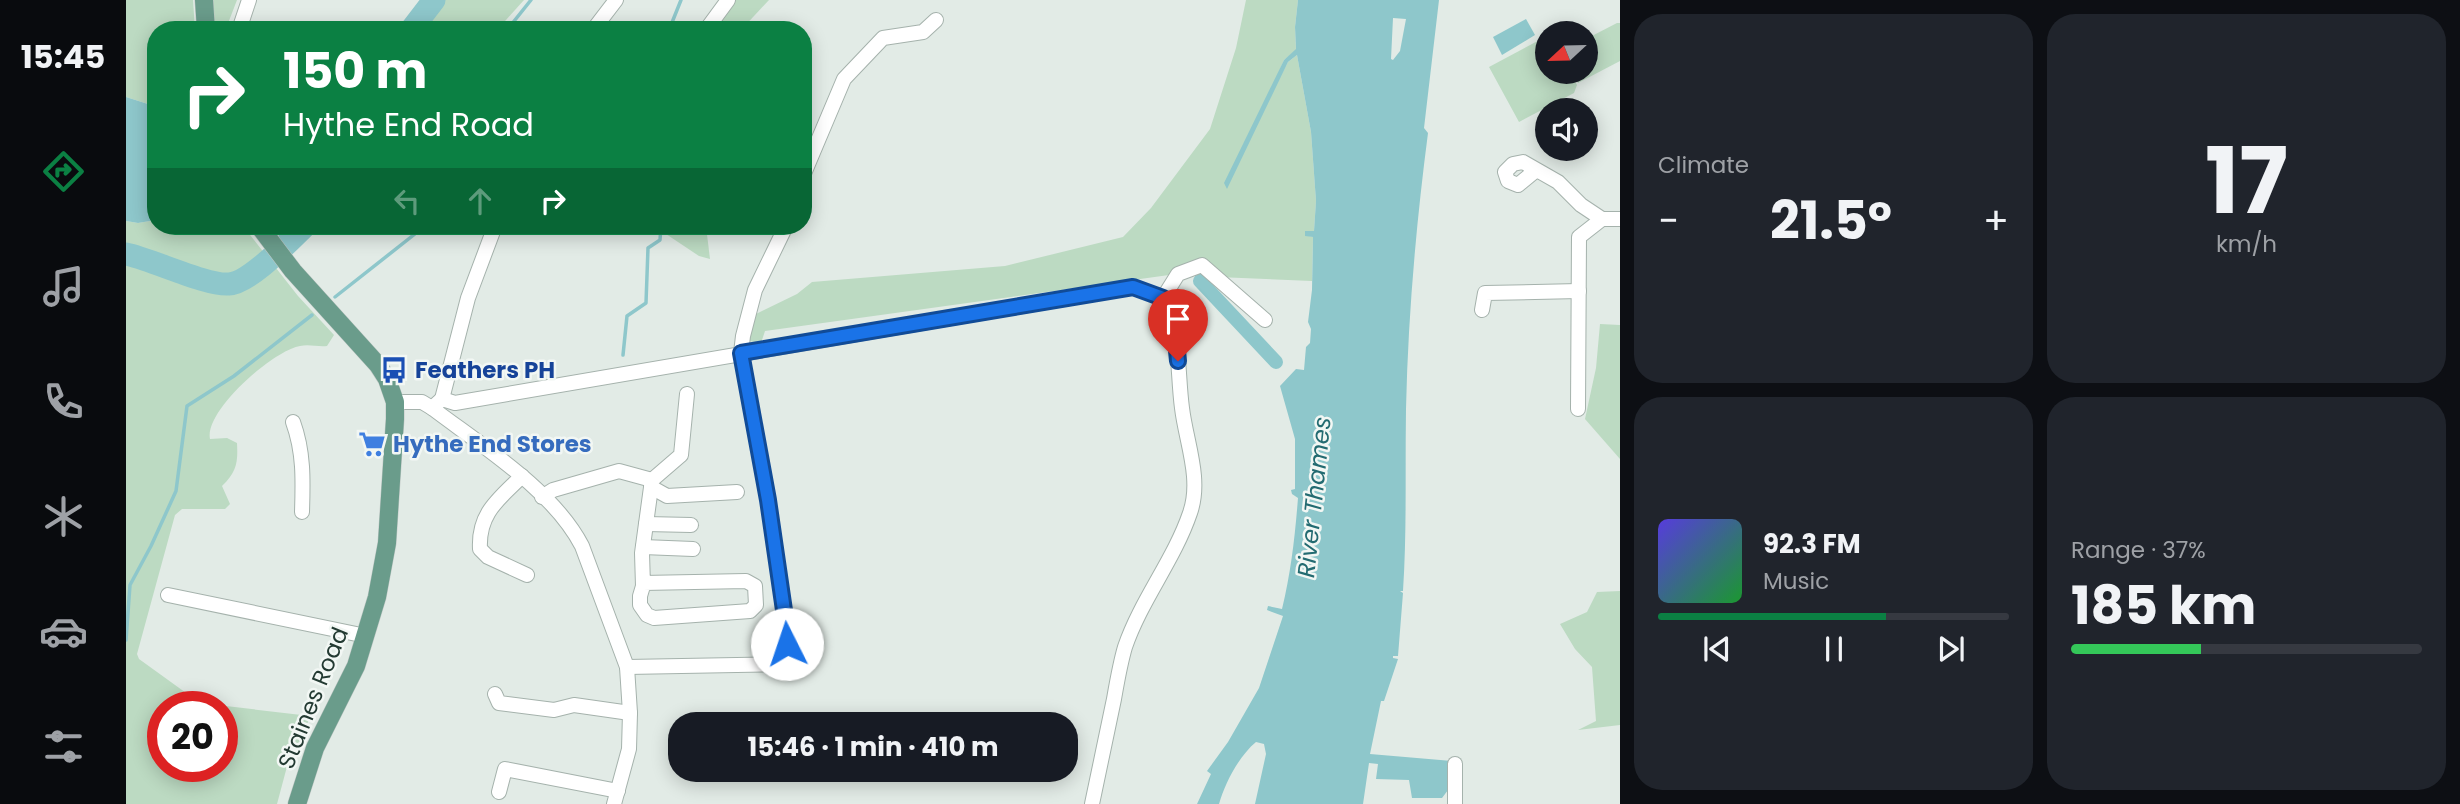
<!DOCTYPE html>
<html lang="en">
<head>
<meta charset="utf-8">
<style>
  :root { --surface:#171b24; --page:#20242c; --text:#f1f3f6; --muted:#9ea1a6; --line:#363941; --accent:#0b8043 }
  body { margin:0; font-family:Poppins,sans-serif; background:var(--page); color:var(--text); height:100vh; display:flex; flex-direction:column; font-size:26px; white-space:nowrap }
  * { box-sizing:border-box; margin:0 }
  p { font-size:23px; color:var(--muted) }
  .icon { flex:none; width:38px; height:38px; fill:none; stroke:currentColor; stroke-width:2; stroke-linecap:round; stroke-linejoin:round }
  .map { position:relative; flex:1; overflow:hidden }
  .sheet { display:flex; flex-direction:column; gap:14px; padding:14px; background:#0d0f14; width:840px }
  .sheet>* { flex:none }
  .top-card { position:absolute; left:21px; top:21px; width:665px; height:214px; border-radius:28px; box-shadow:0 4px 18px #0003; background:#0b8043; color:#fff; overflow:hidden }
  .needle { width:46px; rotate:248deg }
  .buttons { position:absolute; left:1409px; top:21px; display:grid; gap:14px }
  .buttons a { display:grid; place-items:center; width:63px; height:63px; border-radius:50%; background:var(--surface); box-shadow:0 4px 18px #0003; font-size:35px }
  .speed { position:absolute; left:21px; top:691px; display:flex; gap:14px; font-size:35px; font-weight:700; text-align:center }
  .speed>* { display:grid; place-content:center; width:91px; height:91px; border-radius:50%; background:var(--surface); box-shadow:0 4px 18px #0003; line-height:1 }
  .speed .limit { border:10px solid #d22; background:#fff; color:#111 }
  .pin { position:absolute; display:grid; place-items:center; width:60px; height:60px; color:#fff; margin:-72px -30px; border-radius:50% 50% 50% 0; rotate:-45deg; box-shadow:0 0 7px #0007 }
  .pin .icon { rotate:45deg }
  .me { position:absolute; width:77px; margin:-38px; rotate:356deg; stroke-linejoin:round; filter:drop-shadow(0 0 5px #0008) }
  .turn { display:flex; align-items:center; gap:24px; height:147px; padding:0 21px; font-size:32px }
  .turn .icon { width:91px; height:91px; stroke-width:2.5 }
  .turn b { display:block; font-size:49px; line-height:60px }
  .lanes { display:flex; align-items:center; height:66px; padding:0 21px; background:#0003; justify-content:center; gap:35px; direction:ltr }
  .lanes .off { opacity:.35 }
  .big { font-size:52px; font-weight:700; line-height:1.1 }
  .sheet .widget { flex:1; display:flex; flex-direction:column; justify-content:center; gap:10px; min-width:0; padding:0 24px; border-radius:28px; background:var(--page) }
  .sheet .dial { align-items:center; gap:0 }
  .dial b { font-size:91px; line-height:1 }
  .song { display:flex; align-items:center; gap:21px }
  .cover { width:84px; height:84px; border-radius:10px; background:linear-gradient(135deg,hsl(250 70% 55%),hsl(130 70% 35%)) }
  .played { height:7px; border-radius:4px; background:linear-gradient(90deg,var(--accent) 65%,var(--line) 65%) }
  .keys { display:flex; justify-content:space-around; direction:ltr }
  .heat { display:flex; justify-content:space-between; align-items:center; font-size:38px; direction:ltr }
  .charge { height:10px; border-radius:5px; background:linear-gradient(90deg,#34c759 37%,var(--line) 0) }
  .sheet .tiles { flex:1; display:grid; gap:14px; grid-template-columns:repeat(2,1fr) }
  .trip { position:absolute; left:542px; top:712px; width:410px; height:70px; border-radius:28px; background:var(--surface); box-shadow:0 4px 18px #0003; font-weight:700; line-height:70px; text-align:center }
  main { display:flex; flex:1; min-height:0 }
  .tabs { display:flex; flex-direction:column; width:126px; justify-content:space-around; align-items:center; background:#090b0e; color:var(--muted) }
  .tabs .icon { width:49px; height:49px }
  .tabs .on { color:var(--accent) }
  .tabs b { font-size:32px; color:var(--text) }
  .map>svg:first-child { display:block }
</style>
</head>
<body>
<main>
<nav class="tabs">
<b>15:45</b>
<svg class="icon on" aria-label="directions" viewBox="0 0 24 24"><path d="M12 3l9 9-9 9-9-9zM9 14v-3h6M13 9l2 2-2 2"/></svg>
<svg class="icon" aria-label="music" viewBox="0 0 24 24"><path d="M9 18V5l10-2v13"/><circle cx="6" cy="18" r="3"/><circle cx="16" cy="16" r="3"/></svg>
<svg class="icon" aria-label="phone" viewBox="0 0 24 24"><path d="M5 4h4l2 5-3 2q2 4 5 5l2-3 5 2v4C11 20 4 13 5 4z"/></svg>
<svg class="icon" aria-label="climate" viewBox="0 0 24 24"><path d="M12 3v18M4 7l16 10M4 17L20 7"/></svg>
<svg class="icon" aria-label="car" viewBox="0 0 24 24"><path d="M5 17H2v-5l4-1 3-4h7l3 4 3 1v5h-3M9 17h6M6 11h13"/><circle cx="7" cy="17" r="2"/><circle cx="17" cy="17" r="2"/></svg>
<svg class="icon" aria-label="filters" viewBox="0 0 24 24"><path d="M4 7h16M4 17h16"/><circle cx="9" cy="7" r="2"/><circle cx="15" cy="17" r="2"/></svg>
</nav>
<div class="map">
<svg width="1494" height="804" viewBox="0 0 1494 804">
  <rect width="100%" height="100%" fill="#e2ebe6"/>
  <g fill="#bcdac2" fill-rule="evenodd">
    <polygon points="0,0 67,0 69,30 30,30 30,109 25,105 0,97"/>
    <polygon points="85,0 111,0 101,26 96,30 86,30"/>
    <polygon points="314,0 398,0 371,30 288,30"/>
    <polygon points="601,0 643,0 615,30 577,30"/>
    <polygon points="1120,0 1172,0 1169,27 1170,50 1158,60 1131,122 1162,62 1171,55 1185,132 1190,201 1188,231 1179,231 1179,235 1187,237 1186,281 1043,275 639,331 635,343 623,341 630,314 671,294 686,282 879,266 997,237 1025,208 1084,129 1110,48"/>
    <polygon points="1491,23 1494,23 1494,61 1452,83 1446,72 1460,72 1460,39"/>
    <polygon points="1421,36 1421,72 1443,72 1451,85 1448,93 1393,122 1363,67"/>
    <path d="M30,214V226H117L172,296L208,335L201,346C192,347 183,344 174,346C148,350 78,411 84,439L101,438L111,443C112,462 111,472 96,486L104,504L99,509H56L49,515L11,654L13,659L74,703L184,716L175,742L167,744L151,804H0V221L12,223L24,221ZM37,707H96V766H37Z"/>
    <polygon points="540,226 580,226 584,259 573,256 540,234"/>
    <polygon points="1474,324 1494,325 1494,459 1459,419 1470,368"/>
    <polygon points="1494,591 1494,725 1452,730 1470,721 1466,667 1449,649 1434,624 1461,612 1471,592"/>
  </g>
  <g fill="#8ec7cb" fill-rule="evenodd">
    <path d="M1172,0H1313L1298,128L1302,133C1290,225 1282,317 1280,409C1279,470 1281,530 1277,591H1274L1277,593L1272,656H1267V658L1272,659L1258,701H1255L1244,754L1326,761L1325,786L1316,798H1286L1283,780L1250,779L1252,764L1243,763L1237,804H1129L1140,754L1138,744L1130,742C1113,756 1099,783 1093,804H1071L1085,774L1081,771L1102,742L1133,688L1157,616L1141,610L1142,606L1156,609C1165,572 1169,536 1172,498L1166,494L1165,490L1169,489V439L1154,386L1170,369L1178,370L1180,347L1184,343L1185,329L1182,322L1186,290L1187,237L1179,236V231H1188L1190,201L1185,132L1171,55L1162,62L1101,189L1098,183L1158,60L1170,49L1169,27ZM1267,18L1280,19L1274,51L1267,60L1265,59Z"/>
    <polygon points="1400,19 1409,35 1376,55 1367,37"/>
    <polygon points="0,97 25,105 30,109 30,214 24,221 12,223 0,221"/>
  </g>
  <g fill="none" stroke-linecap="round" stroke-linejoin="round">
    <g stroke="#8ec7cb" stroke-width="3.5">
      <polyline points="381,30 405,0"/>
      <polyline points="543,30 555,0"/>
      <polyline points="209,297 299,226"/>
      <polyline points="497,355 501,316 520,303 522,248 534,240 535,226"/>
      <polyline points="0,640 4,585 25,546 50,491 61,406 108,376 186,315"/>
    </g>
    <polyline stroke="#8ec7cb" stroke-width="14" points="1074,281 1150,362"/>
    <g stroke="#8ec7cb" stroke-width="23">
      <polyline points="285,30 308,0"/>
      <path d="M0,254C25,259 81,286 103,284C124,283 164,240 179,226"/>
    </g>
    <defs>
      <g id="minor">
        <polyline points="113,30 123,0"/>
        <polyline points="467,30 490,0"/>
        <polyline points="580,30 602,0"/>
        <polyline points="1409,171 1392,185 1382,181 1379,172 1387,164 1397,162 1432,182 1455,205 1476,219"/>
        <polyline points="677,176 718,79 757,38 797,32 810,20"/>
        <polyline points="1037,298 1052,274 1076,265 1139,320"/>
        <polyline points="1356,310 1359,293 1453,291"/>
        <polyline points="316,399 342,298 369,226"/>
        <path d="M269,402H296L306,408C356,446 427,490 456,546L501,667L504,713L503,749L488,804"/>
        <path d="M306,408L316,399L329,403L1007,287L1037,298C1055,331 1051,371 1056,408C1060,442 1076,479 1064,513C1048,560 1015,600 999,647C994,664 991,682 988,699C981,734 973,769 966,804"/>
        <polyline points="1452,409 1453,237 1476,219 1494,219"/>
        <path d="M167,422C178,452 177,481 176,512"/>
        <path d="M396,476C373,499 352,513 354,549L362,557L401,575"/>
        <polyline points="526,480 555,455 561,394"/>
        <polyline points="525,487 541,496 611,492"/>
        <polyline points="416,497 427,490 493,471 526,480 516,553 517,586 514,596 514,605 521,615 528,618 624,611 630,605 629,586 620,581 517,583"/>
        <polyline points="520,524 565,525"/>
        <polyline points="517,547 567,549"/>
        <polyline points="42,595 240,636"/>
        <polyline points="501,667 661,664 660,623 642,500 615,353 617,336 629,290 660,226"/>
        <polyline points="369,694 373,703 428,710 448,705 504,713"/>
        <polyline points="1329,764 1329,804"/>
        <polyline points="373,792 379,769 492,791"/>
      </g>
      <g id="major">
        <polyline points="78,0 80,30"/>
        <polyline points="133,226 167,271 252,365 261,379 269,402 269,419 261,543 251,597 230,666 189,748 171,804"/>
      </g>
    </defs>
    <use href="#minor" stroke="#a5b2ac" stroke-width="16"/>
    <use href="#major" stroke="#c1c8c6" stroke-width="19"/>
    <use href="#minor" stroke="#fff" stroke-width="14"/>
    <use href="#major" stroke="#6a9c8b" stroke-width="18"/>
  </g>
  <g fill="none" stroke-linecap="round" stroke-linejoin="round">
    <defs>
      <path id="route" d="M661,644L660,624L642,500L615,353L1007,287L1037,298C1048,318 1050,338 1052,361"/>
    </defs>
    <use href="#route" stroke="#114b97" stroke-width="18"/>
    <use href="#route" stroke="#1a73e8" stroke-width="12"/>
  </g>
  <defs>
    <symbol id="bus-bare" viewBox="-9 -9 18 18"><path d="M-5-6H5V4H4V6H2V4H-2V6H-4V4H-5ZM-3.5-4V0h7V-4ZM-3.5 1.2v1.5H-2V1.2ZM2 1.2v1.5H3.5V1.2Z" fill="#1a4fb4" stroke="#f2f7f4" stroke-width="2.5" paint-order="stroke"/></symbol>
    <symbol id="supermarket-bare" viewBox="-9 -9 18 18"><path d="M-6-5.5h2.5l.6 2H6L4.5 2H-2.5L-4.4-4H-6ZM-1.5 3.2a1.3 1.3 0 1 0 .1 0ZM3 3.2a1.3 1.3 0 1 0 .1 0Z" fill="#3f7fe0" stroke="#f2f7f4" stroke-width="2.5" paint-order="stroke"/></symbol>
  </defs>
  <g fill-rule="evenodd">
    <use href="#bus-bare" x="249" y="351" width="38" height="38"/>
    <use href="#supermarket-bare" x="227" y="425" width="38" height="38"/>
  </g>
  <g text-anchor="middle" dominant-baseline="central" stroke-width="5" stroke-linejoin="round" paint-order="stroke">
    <g font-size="23" font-weight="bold" fill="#164399" stroke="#f2f7f4" text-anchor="start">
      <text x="289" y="370">Feathers PH</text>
    </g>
    <g font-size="23" font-weight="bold" fill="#366cbe" stroke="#f2f7f4" text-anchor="start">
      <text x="267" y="444">Hythe End Stores</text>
    </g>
    <g font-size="23" fill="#233a32" stroke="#f2f7f4">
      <text transform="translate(187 698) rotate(-68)">Staines Road</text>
    </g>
    <g font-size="24" font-style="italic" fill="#236b71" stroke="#f2f7f4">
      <text transform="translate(1188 497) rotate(-84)">River Thames</text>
    </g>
  </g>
</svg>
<div class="buttons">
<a><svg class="needle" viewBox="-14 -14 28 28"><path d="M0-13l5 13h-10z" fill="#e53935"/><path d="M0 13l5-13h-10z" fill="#9ea1a6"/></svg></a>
<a><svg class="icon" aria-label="sound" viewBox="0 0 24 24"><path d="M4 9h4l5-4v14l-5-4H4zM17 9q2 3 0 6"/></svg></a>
</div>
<div class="speed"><div class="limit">20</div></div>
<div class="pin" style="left:1052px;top:361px;background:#d93025"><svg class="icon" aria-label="arrive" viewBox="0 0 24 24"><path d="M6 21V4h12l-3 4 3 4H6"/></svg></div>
<svg class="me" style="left:661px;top:644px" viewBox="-20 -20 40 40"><circle r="19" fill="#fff"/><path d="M0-13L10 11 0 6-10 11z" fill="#1a73e8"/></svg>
<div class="trip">15:46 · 1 min · 410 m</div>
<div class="top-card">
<div class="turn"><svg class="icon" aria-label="right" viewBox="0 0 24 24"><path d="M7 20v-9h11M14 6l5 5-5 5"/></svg><div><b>150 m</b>Hythe End Road</div></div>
<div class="lanes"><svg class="icon off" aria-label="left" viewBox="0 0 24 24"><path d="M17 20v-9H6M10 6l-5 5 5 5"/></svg><svg class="icon off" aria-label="ahead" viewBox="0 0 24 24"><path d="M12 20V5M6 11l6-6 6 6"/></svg><svg class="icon" aria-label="right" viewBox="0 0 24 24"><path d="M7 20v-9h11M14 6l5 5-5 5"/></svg></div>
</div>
</div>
<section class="sheet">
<div class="tiles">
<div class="widget"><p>Climate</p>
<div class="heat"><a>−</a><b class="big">21.5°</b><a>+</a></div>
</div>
<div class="widget dial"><b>17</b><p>km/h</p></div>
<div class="widget">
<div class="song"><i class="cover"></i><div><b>92.3 FM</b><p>Music</p></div></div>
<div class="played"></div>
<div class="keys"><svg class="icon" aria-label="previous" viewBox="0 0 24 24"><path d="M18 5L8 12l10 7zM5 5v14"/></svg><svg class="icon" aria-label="pause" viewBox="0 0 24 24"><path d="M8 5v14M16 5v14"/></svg><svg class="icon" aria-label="next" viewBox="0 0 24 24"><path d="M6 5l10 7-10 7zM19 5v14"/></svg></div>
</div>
<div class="widget"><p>Range · 37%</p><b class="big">185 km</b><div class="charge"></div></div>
</div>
</section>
</main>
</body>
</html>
